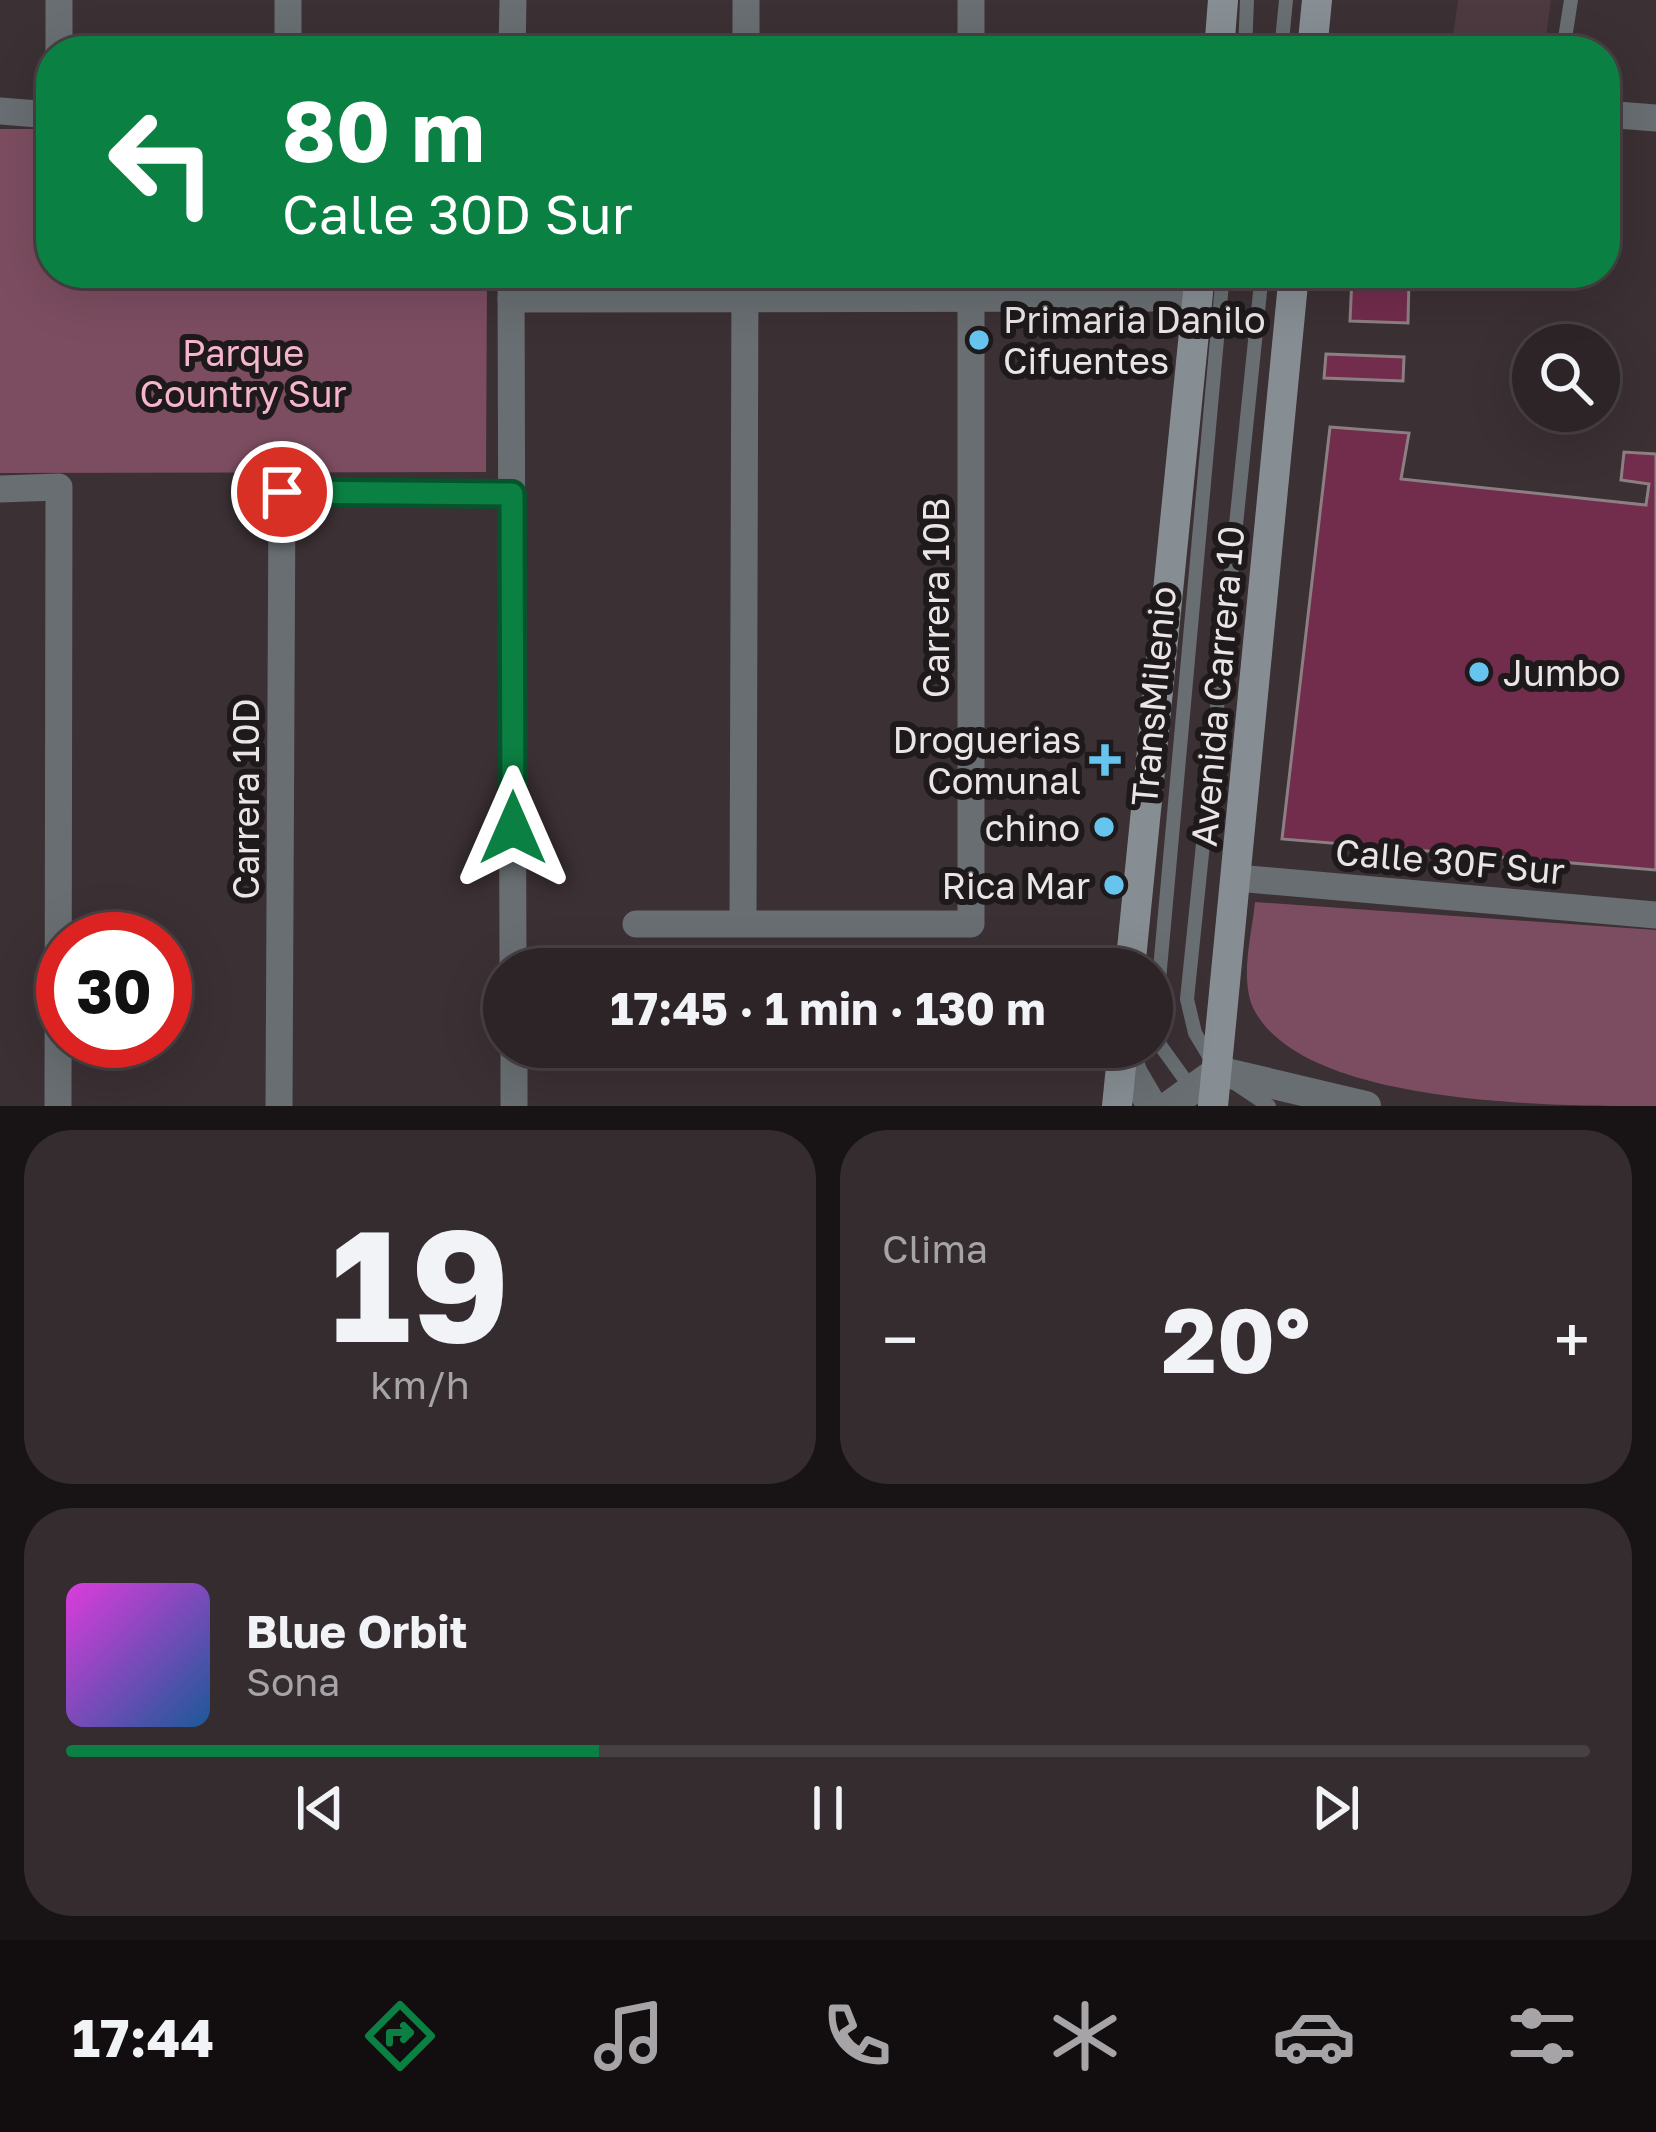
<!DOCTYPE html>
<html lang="es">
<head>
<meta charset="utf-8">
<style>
  :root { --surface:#2c2427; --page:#342c2f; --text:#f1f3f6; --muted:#a6a4a7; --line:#484144; --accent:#0b8043 }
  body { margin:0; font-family:"Golos Text",sans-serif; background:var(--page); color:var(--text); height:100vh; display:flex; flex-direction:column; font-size:45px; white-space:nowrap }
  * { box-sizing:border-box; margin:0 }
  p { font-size:39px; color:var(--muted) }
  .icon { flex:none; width:66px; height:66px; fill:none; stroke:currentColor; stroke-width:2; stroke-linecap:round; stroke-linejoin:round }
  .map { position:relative; height:1106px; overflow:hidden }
  .panel { display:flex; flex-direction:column; gap:24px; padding:24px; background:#181415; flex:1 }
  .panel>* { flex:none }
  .guide { position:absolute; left:36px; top:36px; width:1584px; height:252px; border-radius:48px; box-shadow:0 12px 48px #0002,0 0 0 3px var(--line); background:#0b8043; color:#fff; overflow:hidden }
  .fabs { position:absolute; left:1512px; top:324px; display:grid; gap:24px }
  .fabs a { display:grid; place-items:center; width:108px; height:108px; border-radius:50%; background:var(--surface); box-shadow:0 12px 48px #0002,0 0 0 3px var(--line); font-size:60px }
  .speed { position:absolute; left:36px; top:912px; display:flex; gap:24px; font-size:60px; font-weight:700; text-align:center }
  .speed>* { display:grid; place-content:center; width:156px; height:156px; border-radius:50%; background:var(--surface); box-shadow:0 12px 48px #0002,0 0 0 3px var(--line); line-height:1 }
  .speed .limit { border:18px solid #d22; background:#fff; color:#111 }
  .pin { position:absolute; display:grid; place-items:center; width:102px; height:102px; color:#fff; margin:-51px; border:6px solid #fff; border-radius:50%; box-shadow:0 3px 12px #0007 }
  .me { position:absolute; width:132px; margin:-66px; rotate:0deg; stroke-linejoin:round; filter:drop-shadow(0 0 9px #0008) }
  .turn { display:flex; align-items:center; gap:42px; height:252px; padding:0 48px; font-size:54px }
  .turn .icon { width:156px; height:156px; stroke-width:2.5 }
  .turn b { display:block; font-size:84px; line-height:102px }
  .big { font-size:90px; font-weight:700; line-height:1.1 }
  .panel .tile { flex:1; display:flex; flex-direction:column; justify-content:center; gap:18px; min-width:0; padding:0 42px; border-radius:48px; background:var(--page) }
  .panel .dial { align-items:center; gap:0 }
  .dial b { font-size:156px; line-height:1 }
  .song { display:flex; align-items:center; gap:36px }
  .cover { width:144px; height:144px; border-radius:18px; background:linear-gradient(135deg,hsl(300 70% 55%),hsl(210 70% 35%)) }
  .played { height:12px; border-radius:6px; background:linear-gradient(90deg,var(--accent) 35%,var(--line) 35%) }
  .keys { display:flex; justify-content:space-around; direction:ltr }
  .heat { display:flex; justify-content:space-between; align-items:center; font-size:66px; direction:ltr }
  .panel .tiles { flex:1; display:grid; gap:24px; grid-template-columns:1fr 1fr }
  .tile:last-child { grid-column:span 2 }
  .trip { position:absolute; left:483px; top:948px; width:690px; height:120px; border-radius:60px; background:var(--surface); box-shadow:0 12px 48px #0002,0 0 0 3px var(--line); font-weight:700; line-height:120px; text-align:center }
  .tabs { display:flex; height:192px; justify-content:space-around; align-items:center; background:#120e10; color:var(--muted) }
  .tabs .icon { width:84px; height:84px }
  .tabs .selected { color:var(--accent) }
  .tabs b { font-size:54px; color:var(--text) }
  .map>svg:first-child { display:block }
</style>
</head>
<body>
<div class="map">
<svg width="1656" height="1106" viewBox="0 0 1656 1106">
  <rect width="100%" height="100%" fill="#3b3034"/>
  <polygon fill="#4c3a40" points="1458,0 1551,0 1544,51 1451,51"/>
  <g fill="#7c4d60">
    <polygon points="0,129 51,129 51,273 487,273 486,472 0,473"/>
    <path d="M1255,902L1656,930V1106C1549,1106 1293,1106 1251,1003C1241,972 1252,933 1255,902Z"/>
  </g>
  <g fill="#722c4c" stroke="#8c7f83" stroke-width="3">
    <polygon points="1332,273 1410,273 1409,279 1332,276"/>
    <polygon points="1352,277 1409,279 1408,323 1350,321"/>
    <polygon points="1326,354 1404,357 1403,381 1324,378"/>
    <polygon points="1330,427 1409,433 1401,479 1646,505 1649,484 1621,480 1624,452 1656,454 1656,870 1282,839"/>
  </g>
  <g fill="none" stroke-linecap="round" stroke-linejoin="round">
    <g stroke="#686e71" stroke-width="14">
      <polyline points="1245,51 1247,0"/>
      <polyline points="1281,51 1286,0"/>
      <polyline points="1563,51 1571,0"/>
      <polyline points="1213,1063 1195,1033 1187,999 1262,273"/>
      <polyline points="1233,1082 1269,1106"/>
      <polyline points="1191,1088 1160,1045 1156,1013 1223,273"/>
    </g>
    <g stroke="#686e71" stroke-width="27">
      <polyline points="59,51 59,0"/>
      <polyline points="288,51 288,0"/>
      <polyline points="512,51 513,0"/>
      <polyline points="746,51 746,0"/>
      <polyline points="971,51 971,0"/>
      <polyline points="0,111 51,115"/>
      <polyline points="1605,114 1656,118"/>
      <polyline points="511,273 513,969"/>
      <polyline points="511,299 1198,298"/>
      <polyline points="0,489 59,487 58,1106"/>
      <polyline points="1237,878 1656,915"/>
      <polyline points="743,923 745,273"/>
      <polyline points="636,924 971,924 971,273"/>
      <polyline points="514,1047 514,1106"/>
      <polyline points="279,1106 282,492 511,494"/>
    </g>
    <g stroke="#686e71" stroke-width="30">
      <polyline points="1125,1047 1132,1072 1152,1106"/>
      <polyline points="1169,1106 1218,1071 1366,1106"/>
    </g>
    <g stroke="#868e93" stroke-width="30">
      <polyline points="1219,51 1223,0"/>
      <polyline points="1312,51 1317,0"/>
      <polyline points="1130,969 1200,273"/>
      <polyline points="1117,1106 1123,1047"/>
      <polyline points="1213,1106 1294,273"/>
    </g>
  </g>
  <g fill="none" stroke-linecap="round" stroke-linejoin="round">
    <defs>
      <polyline id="route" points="282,492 512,494 513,828"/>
    </defs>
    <use href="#route" stroke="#07532c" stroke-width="30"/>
    <use href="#route" stroke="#0b8043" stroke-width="21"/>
  </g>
  <g fill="#66c4ef" stroke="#1e191b" stroke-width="4.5">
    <circle cx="979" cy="340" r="12"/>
    <circle cx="1479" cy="672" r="12"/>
    <path d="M1099 742h12v12h12v12h-12v12h-12v-12h-12v-12h12z"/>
    <circle cx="1104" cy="827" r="12"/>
    <circle cx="1114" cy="885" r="12"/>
  </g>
  <g text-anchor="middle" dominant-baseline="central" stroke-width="12" stroke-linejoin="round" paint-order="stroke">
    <g font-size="36" fill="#ebe4e6" stroke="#1e191b" text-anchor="end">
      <text x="1003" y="319" text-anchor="start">Primaria Danilo<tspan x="1003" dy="41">Cifuentes</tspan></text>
      <text x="1503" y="672" text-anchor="start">Jumbo</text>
      <text x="1081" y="739">Droguerias<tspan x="1081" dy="41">Comunal</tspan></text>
      <text x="1080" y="827">chino</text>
      <text x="1090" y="885">Rica Mar</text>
    </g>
    <g font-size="36" fill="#f6b5cd" stroke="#1e191b">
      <text x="243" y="352">Parque<tspan x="243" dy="41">Country Sur</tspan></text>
    </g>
    <g font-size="36" fill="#ebe4e6" stroke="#1e191b">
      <text transform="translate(935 598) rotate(-90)">Carrera 10B</text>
      <text transform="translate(1217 686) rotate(-85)">Avenida Carrera 10</text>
      <text transform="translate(1153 696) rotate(-85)">TransMilenio</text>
      <text transform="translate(245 799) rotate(-90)">Carrera 10D</text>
      <text transform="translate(1450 861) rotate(5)">Calle 30F Sur</text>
    </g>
  </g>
</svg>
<div class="fabs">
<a><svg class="icon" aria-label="search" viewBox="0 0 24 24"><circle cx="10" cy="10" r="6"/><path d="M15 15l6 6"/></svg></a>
</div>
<div class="speed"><div class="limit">30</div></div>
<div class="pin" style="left:282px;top:492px;background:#d93025"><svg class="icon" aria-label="arrive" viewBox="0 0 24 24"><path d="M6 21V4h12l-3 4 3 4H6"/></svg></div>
<svg class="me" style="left:513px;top:828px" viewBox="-20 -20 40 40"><path d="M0-17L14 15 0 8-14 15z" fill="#0b8043" stroke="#fff" stroke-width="4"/></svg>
<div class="trip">17:45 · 1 min · 130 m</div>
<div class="guide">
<div class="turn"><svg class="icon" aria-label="left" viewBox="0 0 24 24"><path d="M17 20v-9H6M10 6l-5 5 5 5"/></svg><div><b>80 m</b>Calle 30D Sur</div></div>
</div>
</div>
<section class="panel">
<div class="tiles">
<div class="tile dial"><b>19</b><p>km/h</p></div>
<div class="tile"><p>Clima</p>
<div class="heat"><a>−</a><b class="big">20°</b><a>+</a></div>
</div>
<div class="tile">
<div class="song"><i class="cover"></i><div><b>Blue Orbit</b><p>Sona</p></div></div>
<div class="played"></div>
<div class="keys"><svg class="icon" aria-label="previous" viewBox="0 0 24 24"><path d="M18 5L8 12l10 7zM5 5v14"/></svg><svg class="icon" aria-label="pause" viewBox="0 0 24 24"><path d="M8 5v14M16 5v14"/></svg><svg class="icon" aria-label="next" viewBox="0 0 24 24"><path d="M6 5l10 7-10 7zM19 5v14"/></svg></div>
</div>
</div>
</section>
<nav class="tabs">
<b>17:44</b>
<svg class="icon selected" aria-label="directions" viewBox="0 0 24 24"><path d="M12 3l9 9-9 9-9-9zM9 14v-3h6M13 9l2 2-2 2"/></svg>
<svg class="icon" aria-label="music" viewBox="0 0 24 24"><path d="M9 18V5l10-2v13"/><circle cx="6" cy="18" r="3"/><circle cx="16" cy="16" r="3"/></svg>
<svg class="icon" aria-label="phone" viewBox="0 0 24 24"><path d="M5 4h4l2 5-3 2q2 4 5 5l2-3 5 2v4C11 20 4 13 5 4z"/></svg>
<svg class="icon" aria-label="climate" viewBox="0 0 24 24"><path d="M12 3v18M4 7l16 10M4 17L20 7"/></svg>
<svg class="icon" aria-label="car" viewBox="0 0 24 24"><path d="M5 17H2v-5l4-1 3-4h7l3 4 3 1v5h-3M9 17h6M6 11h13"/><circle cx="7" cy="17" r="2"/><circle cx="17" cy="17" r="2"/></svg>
<svg class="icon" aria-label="filters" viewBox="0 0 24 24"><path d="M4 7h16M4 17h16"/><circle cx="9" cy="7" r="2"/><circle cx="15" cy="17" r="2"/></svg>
</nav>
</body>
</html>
